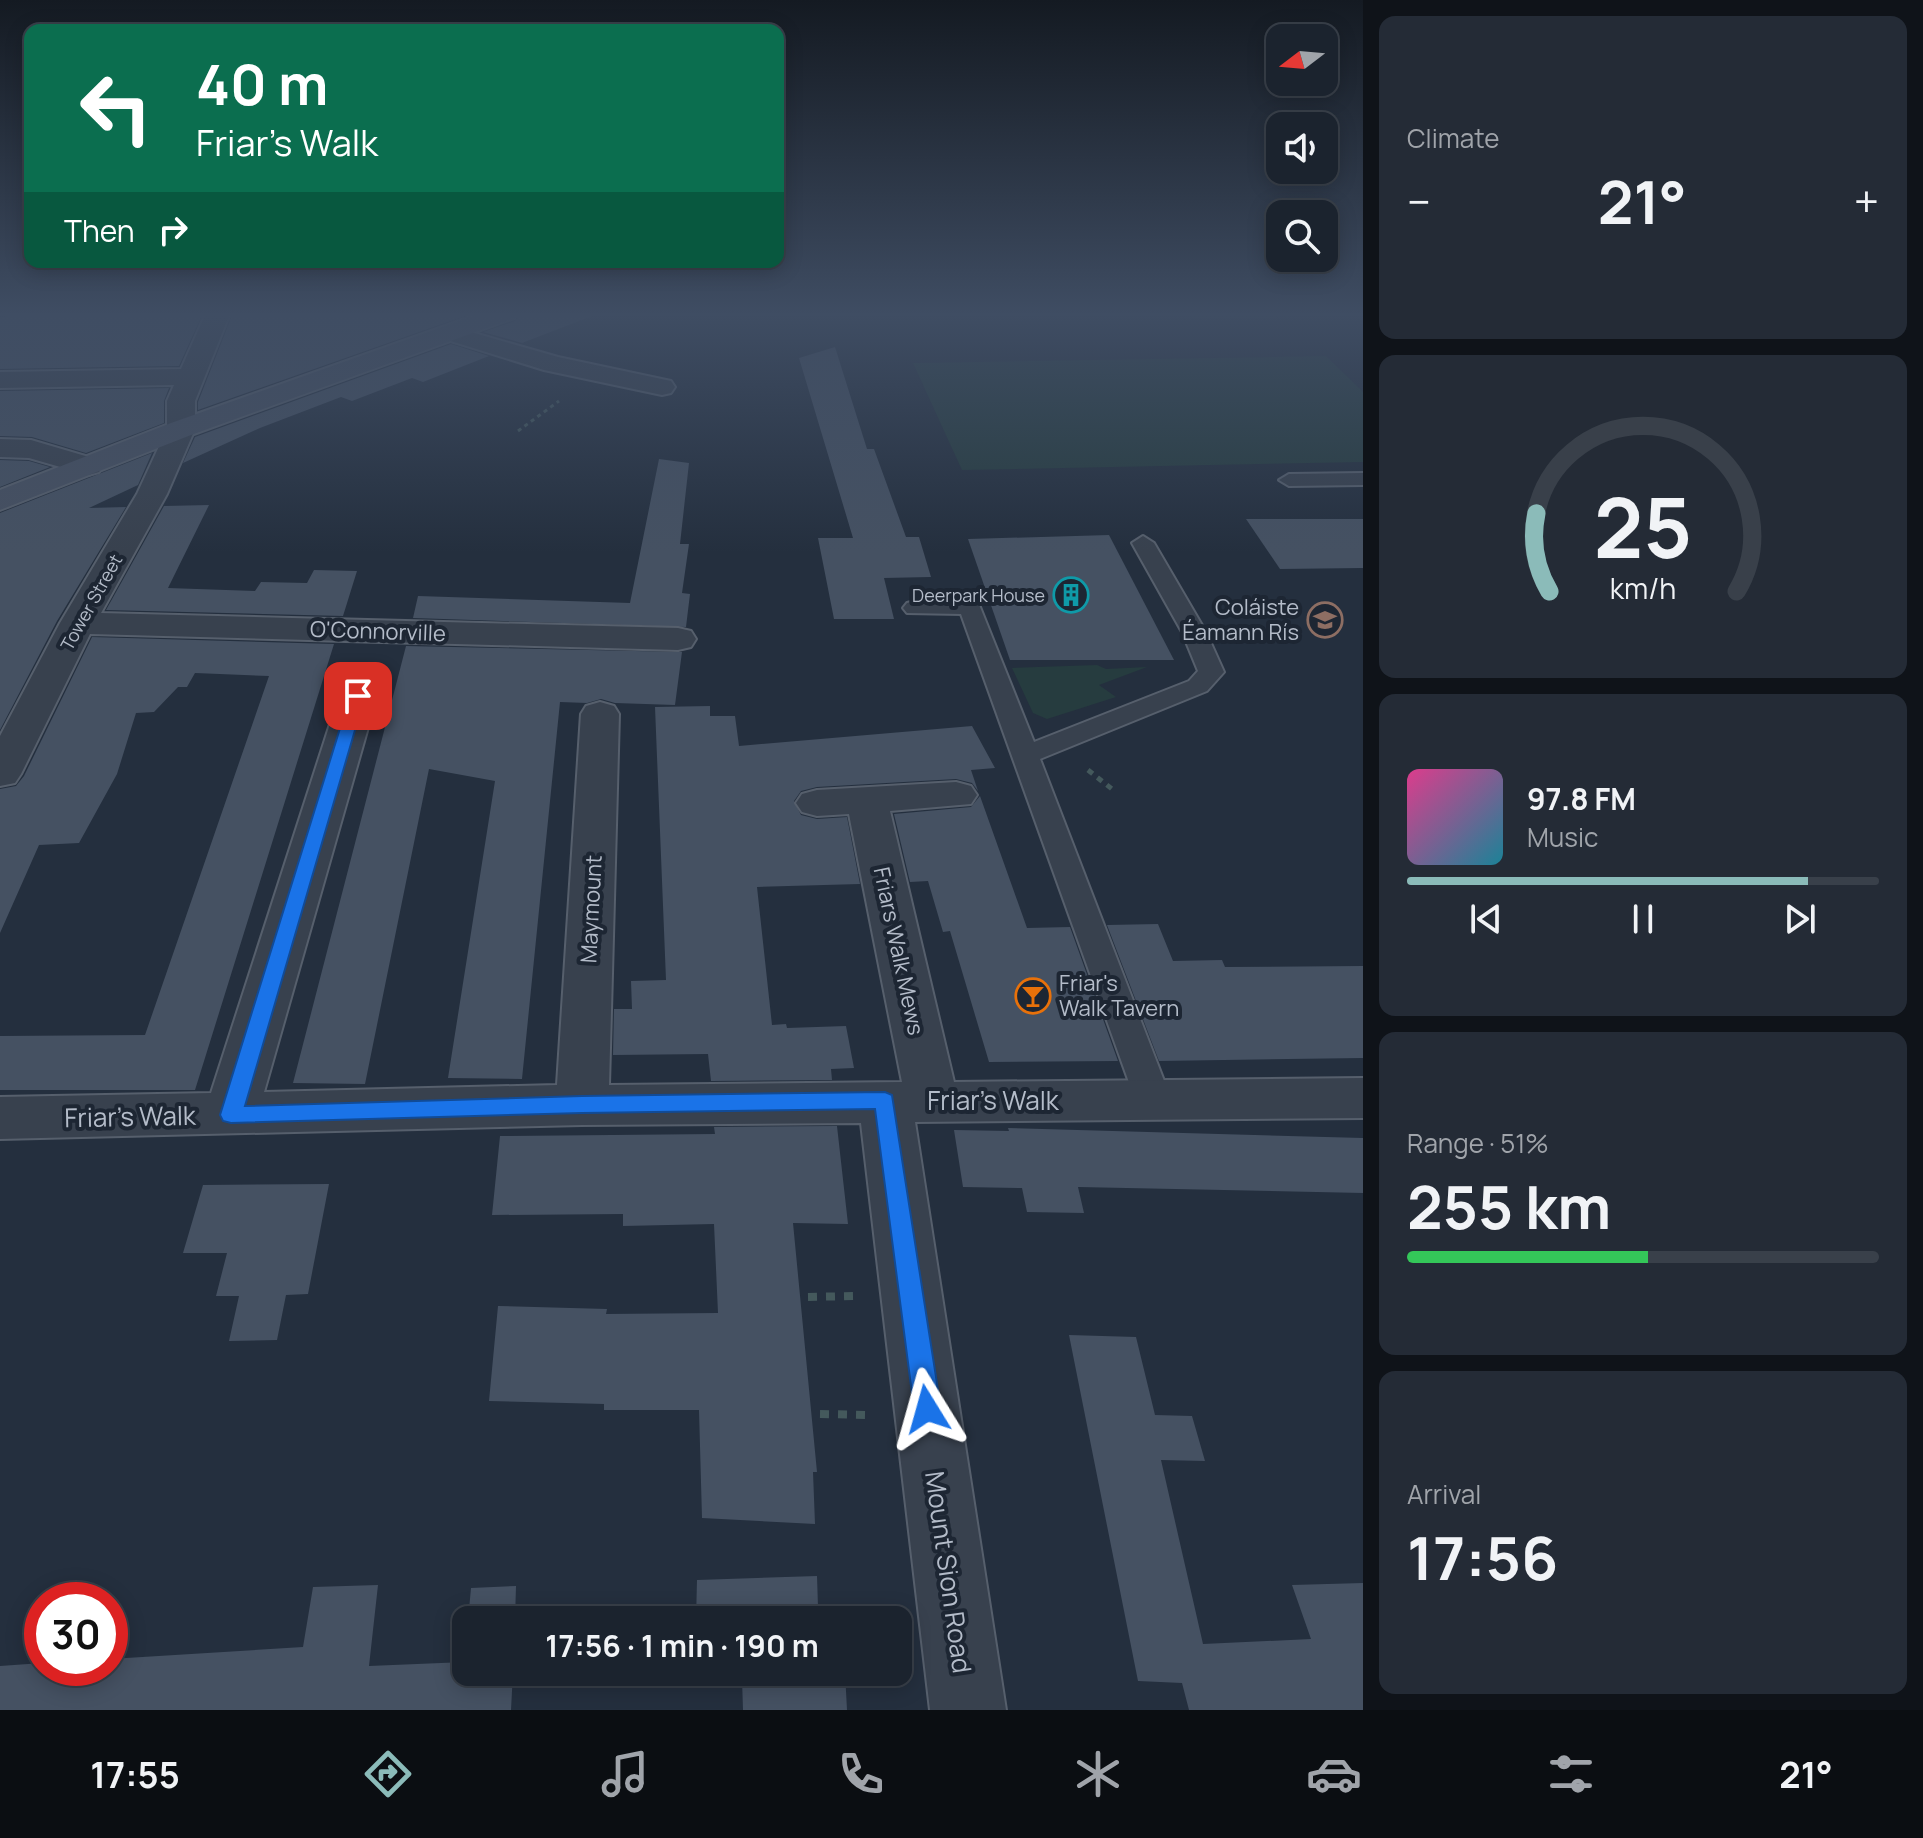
<!DOCTYPE html>
<html lang="en">
<head>
<meta charset="utf-8">
<style>
  :root { --surface:#1b232e; --page:#242b36; --text:#f1f3f6; --muted:#a0a4aa; --line:#39404a; --accent:#8bbbb9 }
  body { margin:0; font-family:Manrope,sans-serif; background:var(--page); color:var(--text); height:100vh; display:flex; flex-direction:column; font-size:30px; white-space:nowrap }
  * { box-sizing:border-box; margin:0 }
  p { font-size:26px; color:var(--muted) }
  .icon { flex:none; width:44px; height:44px; fill:none; stroke:currentColor; stroke-width:2; stroke-linecap:round; stroke-linejoin:round }
  .map { position:relative; flex:1; overflow:hidden }
  .sheet { display:flex; flex-direction:column; gap:16px; padding:16px; background:#0f1319; width:560px }
  .sheet>* { flex:none }
  .banner { position:absolute; left:24px; top:24px; width:760px; height:244px; border-radius:16px; box-shadow:0 4px 20px #0003,0 0 0 2px var(--line); background:#0b6e4f; color:#fff; overflow:hidden }
  .needle { width:52px; rotate:254deg }
  .controls { position:absolute; left:1266px; top:24px; display:grid; gap:16px }
  .controls a { display:grid; place-items:center; width:72px; height:72px; border-radius:16px; background:var(--surface); box-shadow:0 4px 20px #0003,0 0 0 2px var(--line); font-size:40px }
  .speed { position:absolute; left:24px; top:1582px; display:flex; gap:16px; font-size:40px; font-weight:700; text-align:center }
  .speed>* { display:grid; place-content:center; width:104px; height:104px; border-radius:50%; background:var(--surface); box-shadow:0 4px 20px #0003,0 0 0 2px var(--line); line-height:1 }
  .speed .limit { border:12px solid #d22; background:#fff; color:#111 }
  .pin { position:absolute; display:grid; place-items:center; width:68px; height:68px; color:#fff; margin:-34px; border-radius:16px; box-shadow:0 4px 12px #0006 }
  .me { position:absolute; width:88px; margin:-44px; rotate:352deg; stroke-linejoin:round; filter:drop-shadow(0 0 6px #0008) }
  .turn { display:flex; align-items:center; gap:28px; height:168px; padding:0 40px; font-size:36px }
  .turn .icon { width:104px; height:104px; stroke-width:2.5 }
  .turn b { display:block; font-size:56px; line-height:68px }
  .then { display:flex; align-items:center; height:76px; padding:0 40px; background:#0003; gap:16px; font-size:30px }
  .big { font-size:60px; font-weight:700; line-height:1.1 }
  .sheet .card { flex:1; display:flex; flex-direction:column; justify-content:center; gap:12px; min-width:0; padding:0 28px; border-radius:16px; background:var(--page) }
  .sheet .dial { align-items:center; gap:0 }
  .dial svg { height:208px; overflow:visible; fill:none; stroke:var(--line); stroke-width:7; stroke-linecap:round; text-anchor:middle }
  .dial text { fill:var(--text); stroke:none }
  .song { display:flex; align-items:center; gap:24px }
  .cover { width:96px; height:96px; border-radius:12px; background:linear-gradient(135deg,hsl(330 70% 55%),hsl(190 70% 35%)) }
  .played { height:8px; border-radius:4px; background:linear-gradient(90deg,var(--accent) 85%,var(--line) 85%) }
  .keys { display:flex; justify-content:space-around; direction:ltr }
  .heat { display:flex; justify-content:space-between; align-items:center; font-size:44px; direction:ltr }
  .charge { height:12px; border-radius:6px; background:linear-gradient(90deg,#34c759 51%,var(--line) 0) }
  .trip { position:absolute; left:452px; top:1606px; width:460px; height:80px; border-radius:16px; background:var(--surface); box-shadow:0 4px 20px #0003,0 0 0 2px var(--line); font-weight:700; line-height:80px; text-align:center }
  .dock { display:flex; height:128px; justify-content:space-around; align-items:center; background:#0b0e12; color:var(--muted) }
  .dock .icon { width:56px; height:56px }
  .dock .on { color:var(--accent) }
  .dock b { font-size:36px; color:var(--text) }
  main { display:flex; flex:1; min-height:0 }
  .map>svg:first-child { display:block }
</style>
</head>
<body>
<main>
<div class="map">
<svg width="1363" height="1710" viewBox="0 0 1363 1710">
  <rect width="100%" height="100%" fill="#242f3e"/>
  <g fill="#263c3f">
    <polygon points="1177,313 1359,313 1361,315 1201,319"/>
    <polygon points="1326,356 1363,392 1363,462 962,470 913,363"/>
    <polygon points="1097,665 1106,669 1147,667 1099,685 1116,697 1047,719 1033,713 1012,668"/>
  </g>
  <g fill="#455162">
    <polygon points="20,313 203,313 179,366 0,369 0,318"/>
    <polygon points="233,313 473,313 198,410 198,402"/>
    <polygon points="520,313 592,313 592,316 522,343 483,332 515,321"/>
    <polygon points="451,344 489,356 423,382 412,378 352,401 341,397 260,428 183,463 195,437"/>
    <polygon points="835,347 867,449 874,449 906,537 919,537 931,577 884,578 894,619 834,619 818,538 853,538 799,358"/>
    <polygon points="169,388 164,401 164,423 86,453 32,437 0,436 0,391"/>
    <polygon points="152,453 138,485 89,508 126,507 57,621 0,730 0,513"/>
    <polygon points="659,459 689,463 680,544 689,544 682,593 690,594 686,627 413,618 418,596 630,603"/>
    <polygon points="0,460 29,461 50,467 0,487"/>
    <polygon points="209,505 168,588 255,591 261,582 307,583 314,570 357,571 343,616 106,610 164,506"/>
    <polygon points="1246,519 1363,519 1363,568 1280,569"/>
    <polygon points="1109,535 1174,660 1010,660 968,539"/>
    <polygon points="92,637 334,644 195,1090 0,1090 0,1036 145,1035 269,676 195,673 187,687 178,687 154,712 136,713 117,774 79,843 39,845 0,933 0,789 16,786 24,776"/>
    <polygon points="406,646 682,652 675,705 615,703 601,699 587,703 560,702 522,1079 448,1078 495,781 429,769 365,1084 293,1083"/>
    <polygon points="710,706 710,716 735,716 739,746 972,726 995,768 971,770 978,791 972,783 956,779 817,787 801,791 794,801 801,815 817,819 847,817 860,884 757,887 772,1025 786,1024 787,1028 846,1026 854,1068 831,1069 832,1080 711,1081 708,1054 613,1055 614,1009 632,1009 631,981 666,980 655,707"/>
    <polygon points="980,796 1027,928 1070,927 1118,1061 989,1062 950,931 943,932 928,881 910,882 894,814 971,807"/>
    <polygon points="1158,924 1173,961 1222,960 1225,967 1363,966 1363,1058 1159,1061 1107,925"/>
    <polygon points="837,1126 848,1224 793,1223 817,1472 813,1472 815,1524 702,1518 699,1410 604,1410 604,1404 489,1401 498,1306 607,1309 606,1314 718,1313 714,1224 623,1226 623,1214 492,1215 500,1136 715,1134 714,1127"/>
    <polygon points="1008,1128 1363,1138 1363,1193 1078,1187 1084,1213 1027,1212 1022,1188 963,1187 954,1130 1009,1131"/>
    <polygon points="329,1184 308,1294 286,1295 277,1340 229,1341 239,1296 216,1296 227,1253 183,1253 203,1185"/>
    <polygon points="1069,1335 1136,1337 1155,1415 1192,1416 1205,1461 1161,1460 1203,1644 1311,1639 1292,1585 1363,1583 1363,1710 1189,1710 1182,1683 1138,1681"/>
    <polygon points="817,1576 818,1607 841,1606 842,1620 696,1620 697,1580"/>
    <polygon points="378,1585 369,1666 465,1662 466,1652 466,1672 513,1672 511,1710 0,1710 0,1666 42,1663 42,1668 110,1668 110,1659 303,1647 313,1587"/>
    <polygon points="516,1586 515,1620 468,1620 471,1588"/>
    <polygon points="695,1672 845,1672 847,1710 743,1710 742,1679 695,1677"/>
  </g>
  <g fill="none" stroke-linecap="round" stroke-linejoin="round">
    <defs>
      <g id="lane">
        <polygon points="1363,473 1363,485 1289,486 1279,480 1289,474"/>
        <polygon points="1143,536 1154,543 1206,632 1224,672 1207,691 1040,759 1171,1099 1166,1109 1153,1113 1140,1109 1135,1099 961,614 907,613 903,608 907,603 915,601 978,602 1034,742 1189,681 1198,671 1182,632 1132,543"/>
      </g>
      <g id="street">
        <polygon points="206,313 230,313 195,401 195,429 167,494 101,613 678,628 691,631 696,639 691,647 678,650 90,634 21,774 15,783 0,786 0,736 60,623 137,494 167,429 167,401 174,385 0,388 0,372 181,369"/>
        <polygon points="450,326 558,357 671,381 675,387 671,393 662,395 544,370 441,338 438,333 441,328"/>
        <polygon points="0,439 31,440 99,460 103,466 99,472 88,475 29,458 0,457"/>
        <polygon points="358,685 371,688 377,696 264,1092 557,1085 581,714 586,706 600,702 614,706 619,714 609,1085 902,1082 849,814 817,816 802,812 796,803 802,794 817,790 956,782 971,786 977,795 971,804 890,811 954,1082 1363,1078 1363,1118 915,1122 1006,1710 930,1710 861,1123 582,1125 0,1139 0,1097 211,1093 339,696 345,688"/>
      </g>
      <polygon id="secondary" points="482,313 517,313 514,318 191,435 0,510 0,490 171,423"/>
    </defs>
    <use href="#lane" stroke="#565f6c" stroke-width="4"/>
    <use href="#street" stroke="#565f6c" stroke-width="4"/>
    <use href="#secondary" stroke="#565f6c" stroke-width="4"/>
    <polyline stroke="#44595c" stroke-width="3" stroke-dasharray="4 4" stroke-linecap="butt" points="518,431 559,401"/>
    <polyline stroke="#44595c" stroke-width="5" stroke-dasharray="6 6" stroke-linecap="butt" points="1088,770 1112,789"/>
    <g stroke="#44595c" stroke-width="8" stroke-dasharray="9 9" stroke-linecap="butt">
      <polyline points="808,1297 855,1296"/>
      <polyline points="820,1414 871,1415"/>
      <polyline points="853,1615 892,1616"/>
    </g>
    <use href="#lane" fill="#38414e" fill-rule="evenodd"/>
    <use href="#street" fill="#38414e" fill-rule="evenodd"/>
    <use href="#secondary" fill="#465061" fill-rule="evenodd"/>
  </g>
  <linearGradient id="sky" x2="0" y2="1"><stop stop-color="#141a22"/><stop offset="0.57" stop-color="#3f4d63"/><stop offset="1" stop-color="#3f4d63" stop-opacity="0"/></linearGradient>
  <rect width="1363" height="552" fill="url(#sky)"/>
  <polygon fill="#1a73e8" stroke="#114b97" stroke-width="2" points="358,691 365,696 245,1106 582,1096 885,1092 892,1095 941,1409 937,1417 927,1421 918,1417 914,1409 875,1109 582,1113 231,1123 223,1121 220,1115 350,696"/>
  <defs>
    <symbol id="building-ring" viewBox="-11 -11 22 22"><circle r="9.5" fill="#1d2633" stroke="#0f9aa8" stroke-width="1.5"/><path d="M-4-6H4V6H1V3H-1V6H-4ZM-2.5-4.3h1.7v1.8h-1.7ZM.8-4.3h1.7v1.8H.8ZM-2.5-1h1.7V.8h-1.7ZM.8-1h1.7V.8H.8Z" fill="#0f9aa8"/></symbol>
    <symbol id="school-ring" viewBox="-11 -11 22 22"><circle r="9.5" fill="#1d2633" stroke="#8d6e63" stroke-width="1.5"/><path d="M0-5L7-2L0 1L-7-2ZM-4 1L0 2.5L4 1V4Q0 6-4 4Z" fill="#8d6e63"/></symbol>
    <symbol id="bar-ring" viewBox="-11 -11 22 22"><circle r="9.5" fill="#1d2633" stroke="#e8710a" stroke-width="1.5"/><path d="M-6-5H6L.8 .8V4.5H3.5V6h-7V4.5H-.8V.8Z" fill="#e8710a"/></symbol>
  </defs>
  <g fill-rule="evenodd">
    <use href="#building-ring" x="1051" y="575" width="40" height="40"/>
    <use href="#school-ring" x="1305" y="600" width="40" height="40"/>
    <use href="#bar-ring" x="1013" y="976" width="40" height="40"/>
  </g>
  <g text-anchor="middle" dominant-baseline="central" stroke-width="8" stroke-linejoin="round" paint-order="stroke">
    <g font-size="18" fill="#b4bcc9" stroke="#1d2633" text-anchor="end">
      <text x="1045" y="595">Deerpark House</text>
    </g>
    <g font-size="18" fill="#b4bcc9" stroke="#1d2633">
      <text transform="translate(91 602) rotate(-61)">Tower Street</text>
    </g>
    <g font-size="22" fill="#b4bcc9" stroke="#1d2633" text-anchor="end">
      <text x="1299" y="607">Coláiste<tspan x="1299" dy="25">Éamann Rís</tspan></text>
      <text x="1059" y="983" text-anchor="start">Friar's<tspan x="1059" dy="25">Walk Tavern</tspan></text>
    </g>
    <g font-size="22" fill="#b4bcc9" stroke="#1d2633">
      <text transform="translate(378 631) rotate(2)">O'Connorville</text>
      <text transform="translate(591 909) rotate(-87)">Maymount</text>
      <text transform="translate(899 951) rotate(78)">Friars Walk Mews</text>
    </g>
    <g font-size="26" fill="#b4bcc9" stroke="#1d2633">
      <text x="993" y="1100">Friar's Walk</text>
      <text transform="translate(130 1116) rotate(-1)">Friar's Walk</text>
      <text transform="translate(949 1572) rotate(82)">Mount Sion Road</text>
    </g>
  </g>
</svg>
<div class="controls">
<a><svg class="needle" viewBox="-14 -14 28 28"><path d="M0-13l5 13h-10z" fill="#e53935"/><path d="M0 13l5-13h-10z" fill="#a0a4aa"/></svg></a>
<a><svg class="icon" aria-label="sound" viewBox="0 0 24 24"><path d="M4 9h4l5-4v14l-5-4H4zM17 9q2 3 0 6"/></svg></a>
<a><svg class="icon" aria-label="search" viewBox="0 0 24 24"><circle cx="10" cy="10" r="6"/><path d="M15 15l6 6"/></svg></a>
</div>
<div class="speed"><div class="limit">30</div></div>
<div class="pin" style="left:358px;top:696px;background:#d93025"><svg class="icon" aria-label="arrive" viewBox="0 0 24 24"><path d="M6 21V4h12l-3 4 3 4H6"/></svg></div>
<svg class="me" style="left:927px;top:1409px" viewBox="-20 -20 40 40"><path d="M0-17L14 15 0 8-14 15z" fill="#1a73e8" stroke="#fff" stroke-width="4"/></svg>
<div class="trip">17:56 · 1 min · 190 m</div>
<div class="banner">
<div class="turn"><svg class="icon" aria-label="left" viewBox="0 0 24 24"><path d="M17 20v-9H6M10 6l-5 5 5 5"/></svg><div><b>40 m</b>Friar's Walk</div></div>
<div class="then">Then<svg class="icon" aria-label="right" viewBox="0 0 24 24"><path d="M7 20v-9h11M14 6l5 5-5 5"/></svg></div>
</div>
</div>
<section class="sheet">
<div class="card"><p>Climate</p>
<div class="heat"><a>−</a><b class="big">21°</b><a>+</a></div>
</div>
<div class="card dial"><svg viewBox="0 0 100 80">
<path d="M14 69A42 42 0 1 1 86 69"/>
<path d="M14 69A42 42 0 0 1 9 39" stroke="#8bbbb9"/>
<text x="50" y="56" font-size="32" font-weight="700">25</text>
<text x="50" y="72" font-size="11">km/h</text>
</svg></div>
<div class="card">
<div class="song"><i class="cover"></i><div><b>97.8 FM</b><p>Music</p></div></div>
<div class="played"></div>
<div class="keys"><svg class="icon" aria-label="previous" viewBox="0 0 24 24"><path d="M18 5L8 12l10 7zM5 5v14"/></svg><svg class="icon" aria-label="pause" viewBox="0 0 24 24"><path d="M8 5v14M16 5v14"/></svg><svg class="icon" aria-label="next" viewBox="0 0 24 24"><path d="M6 5l10 7-10 7zM19 5v14"/></svg></div>
</div>
<div class="card"><p>Range · 51%</p><b class="big">255 km</b><div class="charge"></div></div>
<div class="card"><p>Arrival</p><b class="big">17:56</b></div>
</section>
</main>
<nav class="dock">
<b>17:55</b>
<svg class="icon on" aria-label="directions" viewBox="0 0 24 24"><path d="M12 3l9 9-9 9-9-9zM9 14v-3h6M13 9l2 2-2 2"/></svg>
<svg class="icon" aria-label="music" viewBox="0 0 24 24"><path d="M9 18V5l10-2v13"/><circle cx="6" cy="18" r="3"/><circle cx="16" cy="16" r="3"/></svg>
<svg class="icon" aria-label="phone" viewBox="0 0 24 24"><path d="M5 4h4l2 5-3 2q2 4 5 5l2-3 5 2v4C11 20 4 13 5 4z"/></svg>
<svg class="icon" aria-label="climate" viewBox="0 0 24 24"><path d="M12 3v18M4 7l16 10M4 17L20 7"/></svg>
<svg class="icon" aria-label="car" viewBox="0 0 24 24"><path d="M5 17H2v-5l4-1 3-4h7l3 4 3 1v5h-3M9 17h6M6 11h13"/><circle cx="7" cy="17" r="2"/><circle cx="17" cy="17" r="2"/></svg>
<svg class="icon" aria-label="filters" viewBox="0 0 24 24"><path d="M4 7h16M4 17h16"/><circle cx="9" cy="7" r="2"/><circle cx="15" cy="17" r="2"/></svg>
<b>21°</b>
</nav>
</body>
</html>
